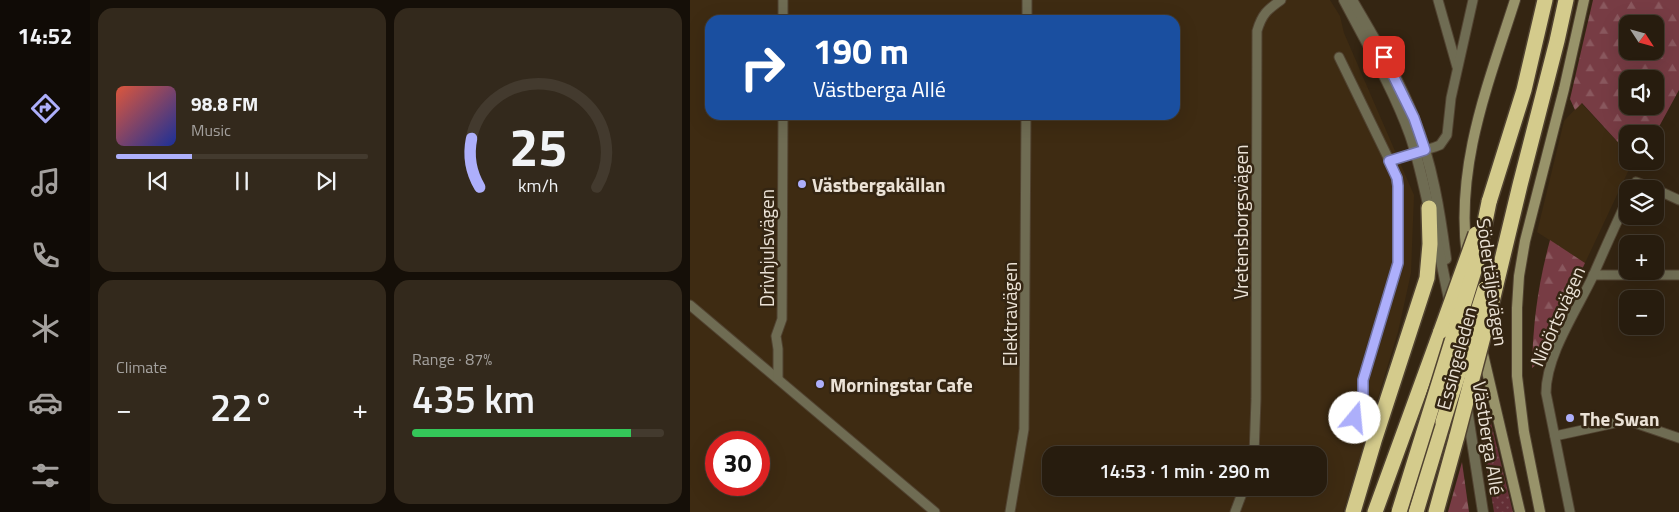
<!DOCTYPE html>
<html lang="en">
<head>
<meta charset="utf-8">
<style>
  :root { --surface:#271c0e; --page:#33291c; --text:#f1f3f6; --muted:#a4a19e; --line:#433a2e; --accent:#adaffb }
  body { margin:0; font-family:"Titillium Web",sans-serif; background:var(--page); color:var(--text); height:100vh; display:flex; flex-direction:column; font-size:19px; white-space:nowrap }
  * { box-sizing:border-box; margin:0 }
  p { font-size:16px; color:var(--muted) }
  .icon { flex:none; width:28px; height:28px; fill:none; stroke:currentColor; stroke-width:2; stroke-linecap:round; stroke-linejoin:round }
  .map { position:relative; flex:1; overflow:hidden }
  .side { display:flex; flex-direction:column; gap:8px; padding:8px; background:#150f08; width:600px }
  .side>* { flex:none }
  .banner { position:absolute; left:15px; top:15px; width:475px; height:105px; border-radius:15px; box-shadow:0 5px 20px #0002,0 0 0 1px var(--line); background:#1a4fa0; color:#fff; overflow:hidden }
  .needle { width:32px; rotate:126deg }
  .buttons { position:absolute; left:929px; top:15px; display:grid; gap:10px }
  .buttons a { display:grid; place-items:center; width:45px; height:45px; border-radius:10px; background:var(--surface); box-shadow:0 5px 20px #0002,0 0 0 1px var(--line); font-size:25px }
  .speed { position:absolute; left:15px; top:431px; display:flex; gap:10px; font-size:25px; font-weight:700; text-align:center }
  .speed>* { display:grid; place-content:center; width:65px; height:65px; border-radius:50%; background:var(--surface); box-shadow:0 5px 20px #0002,0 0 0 1px var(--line); line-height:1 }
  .speed .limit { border:8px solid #d22; background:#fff; color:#111 }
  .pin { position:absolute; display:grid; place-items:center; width:42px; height:42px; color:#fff; margin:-21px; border-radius:10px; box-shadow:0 2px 8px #0006 }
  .me { position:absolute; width:55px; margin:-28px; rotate:17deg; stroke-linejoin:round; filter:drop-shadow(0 0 4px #0008) }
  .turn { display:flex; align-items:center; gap:18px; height:105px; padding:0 25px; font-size:22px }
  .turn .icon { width:65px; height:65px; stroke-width:2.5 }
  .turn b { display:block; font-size:35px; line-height:42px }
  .big { font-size:38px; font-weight:600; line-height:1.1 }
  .side .tile { flex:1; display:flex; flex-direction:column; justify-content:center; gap:8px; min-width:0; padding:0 18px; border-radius:15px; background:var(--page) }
  .side .dial { align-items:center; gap:0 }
  .dial svg { height:130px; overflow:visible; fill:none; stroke:var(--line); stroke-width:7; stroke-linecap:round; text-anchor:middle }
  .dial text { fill:var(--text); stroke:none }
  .song { display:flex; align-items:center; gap:15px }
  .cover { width:60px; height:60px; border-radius:8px; background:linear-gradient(135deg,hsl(10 70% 55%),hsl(230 70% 35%)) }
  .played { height:5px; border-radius:2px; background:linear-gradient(90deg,var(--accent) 30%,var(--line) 30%) }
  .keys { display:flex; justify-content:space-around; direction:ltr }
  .heat { display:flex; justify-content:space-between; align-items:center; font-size:28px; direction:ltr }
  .charge { height:8px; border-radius:4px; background:linear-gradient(90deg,#34c759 87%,var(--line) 0) }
  .side .tiles { flex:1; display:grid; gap:8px; grid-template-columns:repeat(2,1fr) }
  .trip { position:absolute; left:352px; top:446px; width:285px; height:50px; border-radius:15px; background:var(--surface); box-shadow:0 5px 20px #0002,0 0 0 1px var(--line); font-weight:600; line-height:50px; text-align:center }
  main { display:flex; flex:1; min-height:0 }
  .tab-bar { display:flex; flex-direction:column; width:90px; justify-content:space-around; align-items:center; background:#100b06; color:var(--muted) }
  .tab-bar .icon { width:35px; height:35px }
  .tab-bar .on { color:var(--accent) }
  .tab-bar b { font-size:22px; color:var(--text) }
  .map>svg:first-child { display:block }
</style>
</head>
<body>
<main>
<nav class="tab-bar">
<b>14:52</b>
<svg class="icon on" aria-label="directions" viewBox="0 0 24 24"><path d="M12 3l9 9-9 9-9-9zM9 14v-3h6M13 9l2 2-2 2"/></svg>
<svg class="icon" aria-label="music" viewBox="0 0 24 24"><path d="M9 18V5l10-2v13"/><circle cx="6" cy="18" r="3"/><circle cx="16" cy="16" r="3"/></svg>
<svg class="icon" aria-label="phone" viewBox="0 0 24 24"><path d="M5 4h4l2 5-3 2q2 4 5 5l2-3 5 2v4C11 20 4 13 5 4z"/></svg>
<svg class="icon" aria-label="climate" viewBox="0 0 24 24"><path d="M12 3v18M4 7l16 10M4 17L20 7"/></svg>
<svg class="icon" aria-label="car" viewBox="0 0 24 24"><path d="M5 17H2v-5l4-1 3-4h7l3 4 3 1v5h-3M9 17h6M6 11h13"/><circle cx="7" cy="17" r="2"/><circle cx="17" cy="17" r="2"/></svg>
<svg class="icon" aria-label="filters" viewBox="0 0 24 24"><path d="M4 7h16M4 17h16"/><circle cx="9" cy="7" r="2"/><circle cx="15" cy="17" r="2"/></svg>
</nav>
<section class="side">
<div class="tiles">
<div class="tile">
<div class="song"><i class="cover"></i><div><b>98.8 FM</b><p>Music</p></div></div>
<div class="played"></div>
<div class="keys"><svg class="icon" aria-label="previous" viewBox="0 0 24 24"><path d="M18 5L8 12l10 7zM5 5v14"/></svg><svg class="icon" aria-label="pause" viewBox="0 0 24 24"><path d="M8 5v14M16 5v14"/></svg><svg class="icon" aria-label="next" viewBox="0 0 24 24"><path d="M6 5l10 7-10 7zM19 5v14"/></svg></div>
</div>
<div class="tile dial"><svg viewBox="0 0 100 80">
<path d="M14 69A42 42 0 1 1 86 69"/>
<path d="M14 69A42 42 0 0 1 9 39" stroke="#adaffb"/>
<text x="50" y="56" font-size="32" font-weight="700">25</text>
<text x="50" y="72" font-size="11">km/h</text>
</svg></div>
<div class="tile"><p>Climate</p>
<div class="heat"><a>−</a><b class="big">22°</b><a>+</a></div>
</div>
<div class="tile"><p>Range · 87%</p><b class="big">435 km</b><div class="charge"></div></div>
</div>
</section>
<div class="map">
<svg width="989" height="512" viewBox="0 0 989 512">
  <defs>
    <pattern id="grass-dots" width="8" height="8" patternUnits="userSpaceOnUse" patternTransform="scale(1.25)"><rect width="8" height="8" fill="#642f36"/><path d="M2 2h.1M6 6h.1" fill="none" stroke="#7a4d52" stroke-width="1.8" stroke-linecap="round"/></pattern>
    <pattern id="forest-firs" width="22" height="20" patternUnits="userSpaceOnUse" patternTransform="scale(1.25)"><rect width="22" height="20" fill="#773c44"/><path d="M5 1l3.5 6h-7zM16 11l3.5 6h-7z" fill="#8a585e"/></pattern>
  </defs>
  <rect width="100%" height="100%" fill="#342512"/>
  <g fill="#3e2b12" fill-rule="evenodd">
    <path d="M0,0H640L650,16L654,33L724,195L721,273L708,332L653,512H0ZM20,20H485V115H20ZM26,442H69V485H26ZM361,455H629V488H361Z"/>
    <polygon points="891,103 937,152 938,161 943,161 895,263 847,232 874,121"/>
  </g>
  <polygon fill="url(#grass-dots)" points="791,382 823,512 804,512 786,402"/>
  <g fill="url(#forest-firs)" fill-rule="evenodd">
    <path d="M903,0H989V90L965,134H938L937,152L892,103L885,110L880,99ZM938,24H965V51H938ZM938,79H965V106H938Z"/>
    <path d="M860,240L895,263L847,364L842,368C843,321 848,285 860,240Z"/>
    <polygon points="772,462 779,512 758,512"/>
  </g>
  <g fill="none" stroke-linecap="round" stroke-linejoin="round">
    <defs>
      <g id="minor">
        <polyline points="93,0 93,20"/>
        <polyline points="748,0 767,67"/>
        <polyline points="337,20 337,0"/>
        <polyline points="649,57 704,170 708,186 708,263 673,380 673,398 665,418"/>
        <polyline points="699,161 745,147 750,145 757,135 761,98 783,0"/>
        <polyline points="942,189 946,182 964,189"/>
        <polyline points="965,189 989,200"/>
        <polyline points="903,275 989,275"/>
        <polyline points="0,305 245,512"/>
        <polyline points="88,379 88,349 86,336 92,319 93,115"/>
        <polyline points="865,436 934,421 942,422 989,438"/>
        <path d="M564,455L566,399L567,31C572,14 577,10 591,0"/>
        <polyline points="320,512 334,429 336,115"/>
        <polyline points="545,512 554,488"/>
        <path d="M880,512L856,393C856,355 887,310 903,276C914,250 926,224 938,198"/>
      </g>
      <g id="tertiary">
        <path d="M654,0C677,44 703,88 720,135C729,161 734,187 740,213"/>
        <path d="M662,0C684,38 708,77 724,118C742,163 750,212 756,259"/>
        <polyline points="745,232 760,304"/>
        <polyline points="777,409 793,512"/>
      </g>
      <g id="secondary">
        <path d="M777,257C765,165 798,85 825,0"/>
        <polyline points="792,350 830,512"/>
        <polyline points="850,512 834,432 827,376 827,308 829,276 835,241 874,89 894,0"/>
      </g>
      <g id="motorway">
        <polyline points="799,202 834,90 855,0"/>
        <polyline points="799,314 830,185 867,41 876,0"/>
        <polyline points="663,512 684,441 737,278 740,244 739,208"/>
        <polyline points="685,512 751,331"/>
        <polyline points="726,512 753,422"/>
        <polyline points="746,512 767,436"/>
      </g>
    </defs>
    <use href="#minor" stroke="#514331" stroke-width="11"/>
    <use href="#tertiary" stroke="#514331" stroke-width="12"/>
    <use href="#secondary" stroke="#514331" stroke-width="12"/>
    <use href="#motorway" stroke="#514331" stroke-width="18"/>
    <use href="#minor" stroke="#6f6c53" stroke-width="9"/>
    <use href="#tertiary" stroke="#6f6c53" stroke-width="10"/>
    <use href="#secondary" stroke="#98936a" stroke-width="10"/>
    <use href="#motorway" stroke="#d4cb8c" stroke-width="15"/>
    <defs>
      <g id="motorway-bridge">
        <polyline points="751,331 786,234"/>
        <polyline points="753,422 795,289"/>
        <polyline points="767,436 799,314"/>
        <polyline points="709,512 787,261 799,202"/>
      </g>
    </defs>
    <use href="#motorway-bridge" stroke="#514331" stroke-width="18" stroke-linecap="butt"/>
    <use href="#motorway-bridge" stroke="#d4cb8c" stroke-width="15"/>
  </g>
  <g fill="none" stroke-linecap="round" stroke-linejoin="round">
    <defs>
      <polyline id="route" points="665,418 673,398 673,380 708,263 708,186 707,178 699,161 735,150 724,118 694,57"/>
    </defs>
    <use href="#route" stroke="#7072a3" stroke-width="12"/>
    <use href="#route" stroke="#adaffb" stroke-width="9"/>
  </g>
  <g fill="#adaffb" stroke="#342512" stroke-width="2">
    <circle cx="112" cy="184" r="5"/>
    <circle cx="130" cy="384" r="5"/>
    <circle cx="880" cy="418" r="5"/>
  </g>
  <g text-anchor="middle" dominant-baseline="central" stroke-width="5" stroke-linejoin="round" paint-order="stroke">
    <g font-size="19" font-weight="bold" fill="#ebe2d6" stroke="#342512" text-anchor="start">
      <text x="122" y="184">Västbergakällan</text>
      <text x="140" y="384">Morningstar Cafe</text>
      <text x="890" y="418">The Swan</text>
    </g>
    <g font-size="19" fill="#ebe2d6" stroke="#342512">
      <text transform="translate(550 222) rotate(-90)">Vretensborgsvägen</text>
      <text transform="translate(76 248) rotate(-90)">Drivhjulsvägen</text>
      <text transform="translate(803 282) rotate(82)">Södertäljevägen</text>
      <text transform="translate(319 314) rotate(-90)">Elektravägen</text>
      <text transform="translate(867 316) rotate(-66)">Nioörtsvägen</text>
      <text transform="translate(766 358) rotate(-75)">Essingeleden</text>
      <text transform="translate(799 438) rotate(81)">Västberga Allé</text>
    </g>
  </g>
</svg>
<div class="buttons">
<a><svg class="needle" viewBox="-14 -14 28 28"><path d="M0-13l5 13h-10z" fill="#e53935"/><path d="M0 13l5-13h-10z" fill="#a4a19e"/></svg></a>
<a><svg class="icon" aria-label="sound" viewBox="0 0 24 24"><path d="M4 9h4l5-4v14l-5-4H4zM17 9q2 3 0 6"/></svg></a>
<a><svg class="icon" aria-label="search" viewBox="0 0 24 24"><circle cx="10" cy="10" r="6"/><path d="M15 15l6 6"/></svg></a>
<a><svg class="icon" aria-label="layers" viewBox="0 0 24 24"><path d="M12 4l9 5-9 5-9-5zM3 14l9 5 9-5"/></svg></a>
<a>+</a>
<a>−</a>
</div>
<div class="speed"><div class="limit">30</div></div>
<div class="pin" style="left:694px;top:57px;background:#d93025"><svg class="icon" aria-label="arrive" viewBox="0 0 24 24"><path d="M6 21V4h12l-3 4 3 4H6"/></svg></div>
<svg class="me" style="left:665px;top:418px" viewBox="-20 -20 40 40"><circle r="19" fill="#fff"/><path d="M0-13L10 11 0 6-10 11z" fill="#adaffb"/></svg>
<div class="trip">14:53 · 1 min · 290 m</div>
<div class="banner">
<div class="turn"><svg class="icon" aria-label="right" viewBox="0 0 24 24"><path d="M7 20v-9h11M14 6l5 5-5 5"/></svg><div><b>190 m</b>Västberga Allé</div></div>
</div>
</div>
</main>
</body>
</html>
